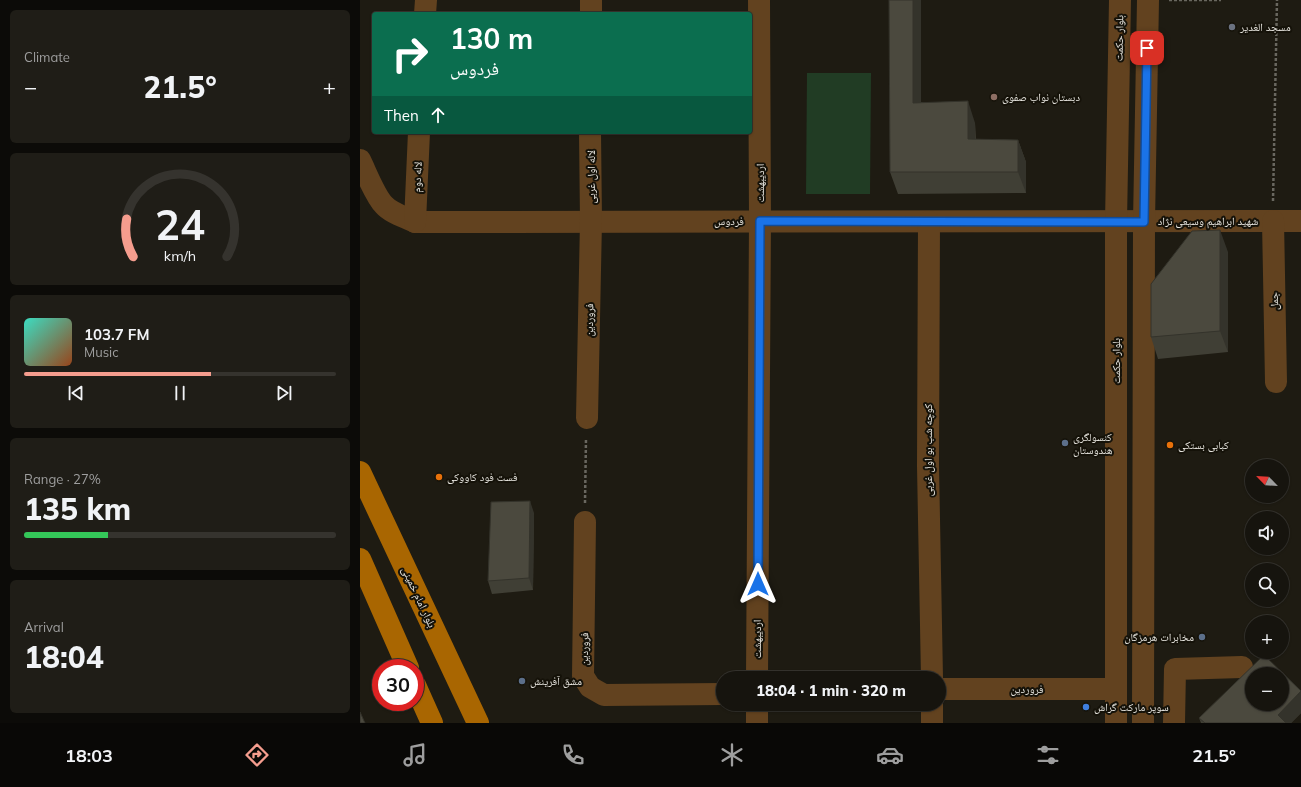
<!DOCTYPE html>
<html lang="en">
<head>
<meta charset="utf-8">
<style>
  :root { --surface:#16140e; --page:#1f1d17; --text:#f1f3f6; --muted:#9e9e9e; --line:#35332e; --accent:#f59d8e }
  body { margin:0; font-family:Mulish,"Noto Naskh Arabic",sans-serif; background:var(--page); color:var(--text); height:100vh; display:flex; flex-direction:column; font-size:15px; white-space:nowrap }
  * { box-sizing:border-box; margin:0 }
  p { font-size:13px; color:var(--muted) }
  .icon { flex:none; width:22px; height:22px; fill:none; stroke:currentColor; stroke-width:2; stroke-linecap:round; stroke-linejoin:round }
  .map { position:relative; flex:1; overflow:hidden }
  .side { display:flex; flex-direction:column; gap:10px; padding:10px; background:#0c0b08; width:360px }
  .side>* { flex:none }
  .top-card { position:absolute; left:12px; top:12px; width:380px; height:122px; border-radius:4px; box-shadow:0 1px 3px #0004,0 0 0 1px var(--line); background:#0b6e4f; color:#fff; overflow:hidden }
  .needle { width:26px; rotate:295deg }
  .tools { position:absolute; left:885px; top:459px; display:grid; gap:8px }
  .tools a { display:grid; place-items:center; width:44px; height:44px; border-radius:50%; background:var(--surface); box-shadow:0 1px 3px #0004,0 0 0 1px var(--line); font-size:20px }
  .speed { position:absolute; left:12px; top:659px; display:flex; gap:8px; font-size:20px; font-weight:700; text-align:center }
  .speed>* { display:grid; place-content:center; width:52px; height:52px; border-radius:50%; background:var(--surface); box-shadow:0 1px 3px #0004,0 0 0 1px var(--line); line-height:1 }
  .speed .limit { border:6px solid #d22; background:#fff; color:#111 }
  .pin { position:absolute; display:grid; place-items:center; width:34px; height:34px; color:#fff; margin:-17px; border-radius:8px; box-shadow:0 2px 6px #0006 }
  .me { position:absolute; width:44px; margin:-22px; rotate:0deg; stroke-linejoin:round; filter:drop-shadow(0 0 3px #0008) }
  .turn { display:flex; align-items:center; gap:14px; height:84px; padding:0 12px; font-size:18px }
  .turn .icon { width:52px; height:52px; stroke-width:2.5 }
  .turn b { display:block; font-size:28px; line-height:34px }
  .then { display:flex; align-items:center; height:38px; padding:0 12px; background:#0003; gap:8px; font-size:15px }
  .big { font-size:30px; font-weight:800; line-height:1.1 }
  .side .card { flex:1; display:flex; flex-direction:column; justify-content:center; gap:6px; min-width:0; padding:0 14px; border-radius:6px; background:var(--page) }
  .side .dial { align-items:center; gap:0 }
  .dial svg { height:104px; overflow:visible; fill:none; stroke:var(--line); stroke-width:7; stroke-linecap:round; text-anchor:middle }
  .dial text { fill:var(--text); stroke:none }
  .song { display:flex; align-items:center; gap:12px }
  .cover { width:48px; height:48px; border-radius:6px; background:linear-gradient(135deg,hsl(170 70% 55%),hsl(20 70% 35%)) }
  .played { height:4px; border-radius:2px; background:linear-gradient(90deg,var(--accent) 60%,var(--line) 60%) }
  .keys { display:flex; justify-content:space-around; direction:ltr }
  .heat { display:flex; justify-content:space-between; align-items:center; font-size:22px; direction:ltr }
  .charge { height:6px; border-radius:3px; background:linear-gradient(90deg,#34c759 27%,var(--line) 0) }
  .trip { position:absolute; left:356px; top:671px; width:230px; height:40px; border-radius:20px; background:var(--surface); box-shadow:0 1px 3px #0004,0 0 0 1px var(--line); font-weight:800; line-height:40px; text-align:center }
  .menu { display:flex; height:64px; justify-content:space-around; align-items:center; background:#090806; color:var(--muted) }
  .menu .icon { width:28px; height:28px }
  .menu .selected { color:var(--accent) }
  .menu b { font-size:18px; color:var(--text) }
  main { display:flex; flex:1; min-height:0 }
  .map>svg:first-child { display:block }
</style>
</head>
<body>
<main>
<section class="side">
<div class="card"><p>Climate</p>
<div class="heat"><a>−</a><b class="big">21.5°</b><a>+</a></div>
</div>
<div class="card dial"><svg viewBox="0 0 100 80">
<path d="M14 69A42 42 0 1 1 86 69"/>
<path d="M14 69A42 42 0 0 1 9 40" stroke="#f59d8e"/>
<text x="50" y="56" font-size="32" font-weight="700">24</text>
<text x="50" y="72" font-size="11">km/h</text>
</svg></div>
<div class="card">
<div class="song"><i class="cover"></i><div><b>103.7 FM</b><p>Music</p></div></div>
<div class="played"></div>
<div class="keys"><svg class="icon" aria-label="previous" viewBox="0 0 24 24"><path d="M18 5L8 12l10 7zM5 5v14"/></svg><svg class="icon" aria-label="pause" viewBox="0 0 24 24"><path d="M8 5v14M16 5v14"/></svg><svg class="icon" aria-label="next" viewBox="0 0 24 24"><path d="M6 5l10 7-10 7zM19 5v14"/></svg></div>
</div>
<div class="card"><p>Range · 27%</p><b class="big">135 km</b><div class="charge"></div></div>
<div class="card"><p>Arrival</p><b class="big">18:04</b></div>
</section>
<div class="map">
<svg width="941" height="723" viewBox="0 0 941 723">
  <rect width="100%" height="100%" fill="#1e1b12"/>
  <polygon fill="#213c24" points="447,73 511,73 510,194 446,194"/>
  <g fill="none" stroke-linecap="round" stroke-linejoin="round">
    <g stroke="#69675f" stroke-width="2.5" stroke-dasharray="3 2" stroke-linecap="butt">
      <polyline points="809,0 861,0"/>
      <polyline points="913,201 917,0"/>
      <polyline points="225,503 226,438"/>
    </g>
    <g stroke="#62421f" stroke-width="22">
      <polyline points="231,0 231,14"/>
      <polyline points="65,14 66,0"/>
      <path d="M0,160C6,172 15,196 24,205C31,213 45,217 55,222L941,221"/>
      <polyline points="913,221 916,382"/>
      <polyline points="55,222 59,132"/>
      <polyline points="569,222 568,466 572,678"/>
      <polyline points="227,418 231,221 230,132"/>
      <polyline points="225,522 223,676 230,687 244,695 363,694"/>
      <polyline points="397,678 400,221 399,0"/>
      <polyline points="579,689 756,689"/>
      <polyline points="572,704 572,723"/>
      <polyline points="397,723 397,704"/>
      <polyline points="756,723 756,222 760,0"/>
      <polyline points="783,723 784,222 788,0"/>
      <polyline points="814,723 815,669 882,667"/>
    </g>
    <g stroke="#a96601" stroke-width="22">
      <polyline points="0,472 118,723"/>
      <polyline points="0,559 48,668"/>
      <polyline points="55,685 72,723"/>
    </g>
  </g>
  <g fill="#403f35">
    <polygon points="561,0 561,102 615,123 616,139 658,140 666,162 666,193 538,194 530,172"/>
    <polygon points="868,252 868,352 798,359 791,337"/>
    <polygon points="174,513 173,590 132,594 128,581"/>
    <polygon points="941,692 941,713 931,723 841,723 839,718"/>
  </g>
  <g fill="#34332b">
    <polygon points="553,0 561,0 561,124 553,103"/>
    <polygon points="608,101 615,123 616,161 608,139"/>
    <polygon points="658,140 666,162 666,193 658,172"/>
    <polygon points="860,230 868,252 868,352 860,331"/>
    <polygon points="170,501 174,513 173,590 169,578"/>
    <polygon points="941,691 941,713 931,723 921,723 918,715"/>
  </g>
  <g fill="#4b493e" stroke="#34332b" fill-rule="evenodd">
    <polygon points="529,0 553,0 553,103 608,101 608,139 658,140 658,172 530,172"/>
    <polygon points="860,230 860,331 791,337 791,284 832,231"/>
    <polygon points="170,501 169,578 128,581 131,502"/>
    <path d="M904,655L941,691L918,715L926,723H845L839,718ZM892,674H922V704H892Z"/>
    <polygon points="0,712 5,723 0,723"/>
  </g>
  <g fill="none" stroke-linecap="round" stroke-linejoin="round">
    <defs>
      <polyline id="route" points="398,584 400,221 784,222 787,48"/>
    </defs>
    <use href="#route" stroke="#114b97" stroke-width="10"/>
    <use href="#route" stroke="#1a73e8" stroke-width="7"/>
  </g>
  <circle fill="#6b7280" stroke="#151209" stroke-width="1.5" cx="872" cy="27" r="4"/>
  <circle fill="#8d6e63" stroke="#151209" stroke-width="1.5" cx="634" cy="97" r="4"/>
  <g fill="#5c6f8a" stroke="#151209" stroke-width="1.5">
    <circle cx="705" cy="443" r="4"/>
    <circle cx="842" cy="637" r="4"/>
    <circle cx="162" cy="681" r="4"/>
  </g>
  <g fill="#e8710a" stroke="#151209" stroke-width="1.5">
    <circle cx="810" cy="445" r="4"/>
    <circle cx="79" cy="477" r="4"/>
  </g>
  <circle fill="#3f7fe0" stroke="#151209" stroke-width="1.5" cx="726" cy="707" r="4"/>
  <g text-anchor="middle" dominant-baseline="central" stroke-width="4" stroke-linejoin="round" paint-order="stroke">
    <g font-size="11" fill="#e7e5df" stroke="#151209" text-anchor="start">
      <text x="880" y="27">مسجد الغدیر</text>
      <text x="642" y="97">دبستان نواب صفوی</text>
      <text x="713" y="437">کنسولگری<tspan x="713" dy="13">هندوستان</tspan></text>
      <text x="818" y="445">کبابی بستکی</text>
      <text x="87" y="477">فست فود کاووکی</text>
      <text x="834" y="637" text-anchor="end">مخابرات هرمزگان</text>
      <text x="170" y="681">مشق آفرینش</text>
      <text x="734" y="707">سوپر مارکت گراش</text>
    </g>
    <g font-size="11" fill="#e7e5df" stroke="#151209">
      <text transform="translate(759 38) rotate(-89)">بلوار حکمت</text>
      <text transform="translate(57 177) rotate(-87)">لاله دوم</text>
      <text transform="translate(231 177) rotate(-90)">لاله اول غربی</text>
      <text transform="translate(400 183) rotate(-90)">اردیبهشت</text>
      <text x="369" y="221">فردوس</text>
      <text x="848" y="221">شهید ابراهیم وسیعی نژاد</text>
      <text transform="translate(914 301) rotate(-91)">جمل</text>
      <text transform="translate(229 320) rotate(-89)">فروردین</text>
      <text transform="translate(756 361) rotate(-90)">بلوار حکمت</text>
      <text transform="translate(568 450) rotate(-90)">کوچه شب بو اول غربی</text>
      <text transform="translate(59 597) rotate(65)">بلوار امام خمینی</text>
      <text transform="translate(397 639) rotate(-90)">اردیبهشت</text>
      <text transform="translate(224 649) rotate(-89)">فروردین</text>
      <text x="667" y="689">فروردین</text>
    </g>
  </g>
</svg>
<div class="tools">
<a><svg class="needle" viewBox="-14 -14 28 28"><path d="M0-13l5 13h-10z" fill="#e53935"/><path d="M0 13l5-13h-10z" fill="#9e9e9e"/></svg></a>
<a><svg class="icon" aria-label="sound" viewBox="0 0 24 24"><path d="M4 9h4l5-4v14l-5-4H4zM17 9q2 3 0 6"/></svg></a>
<a><svg class="icon" aria-label="search" viewBox="0 0 24 24"><circle cx="10" cy="10" r="6"/><path d="M15 15l6 6"/></svg></a>
<a>+</a>
<a>−</a>
</div>
<div class="speed"><div class="limit">30</div></div>
<div class="pin" style="left:787px;top:48px;background:#d93025"><svg class="icon" aria-label="arrive" viewBox="0 0 24 24"><path d="M6 21V4h12l-3 4 3 4H6"/></svg></div>
<svg class="me" style="left:398px;top:584px" viewBox="-20 -20 40 40"><path d="M0-17L14 15 0 8-14 15z" fill="#1a73e8" stroke="#fff" stroke-width="4"/></svg>
<div class="trip">18:04 · 1 min · 320 m</div>
<div class="top-card">
<div class="turn"><svg class="icon" aria-label="right" viewBox="0 0 24 24"><path d="M7 20v-9h11M14 6l5 5-5 5"/></svg><div><b>130 m</b>فردوس</div></div>
<div class="then">Then<svg class="icon" aria-label="ahead" viewBox="0 0 24 24"><path d="M12 20V5M6 11l6-6 6 6"/></svg></div>
</div>
</div>
</main>
<nav class="menu">
<b>18:03</b>
<svg class="icon selected" aria-label="directions" viewBox="0 0 24 24"><path d="M12 3l9 9-9 9-9-9zM9 14v-3h6M13 9l2 2-2 2"/></svg>
<svg class="icon" aria-label="music" viewBox="0 0 24 24"><path d="M9 18V5l10-2v13"/><circle cx="6" cy="18" r="3"/><circle cx="16" cy="16" r="3"/></svg>
<svg class="icon" aria-label="phone" viewBox="0 0 24 24"><path d="M5 4h4l2 5-3 2q2 4 5 5l2-3 5 2v4C11 20 4 13 5 4z"/></svg>
<svg class="icon" aria-label="climate" viewBox="0 0 24 24"><path d="M12 3v18M4 7l16 10M4 17L20 7"/></svg>
<svg class="icon" aria-label="car" viewBox="0 0 24 24"><path d="M5 17H2v-5l4-1 3-4h7l3 4 3 1v5h-3M9 17h6M6 11h13"/><circle cx="7" cy="17" r="2"/><circle cx="17" cy="17" r="2"/></svg>
<svg class="icon" aria-label="filters" viewBox="0 0 24 24"><path d="M4 7h16M4 17h16"/><circle cx="9" cy="7" r="2"/><circle cx="15" cy="17" r="2"/></svg>
<b>21.5°</b>
</nav>
</body>
</html>
